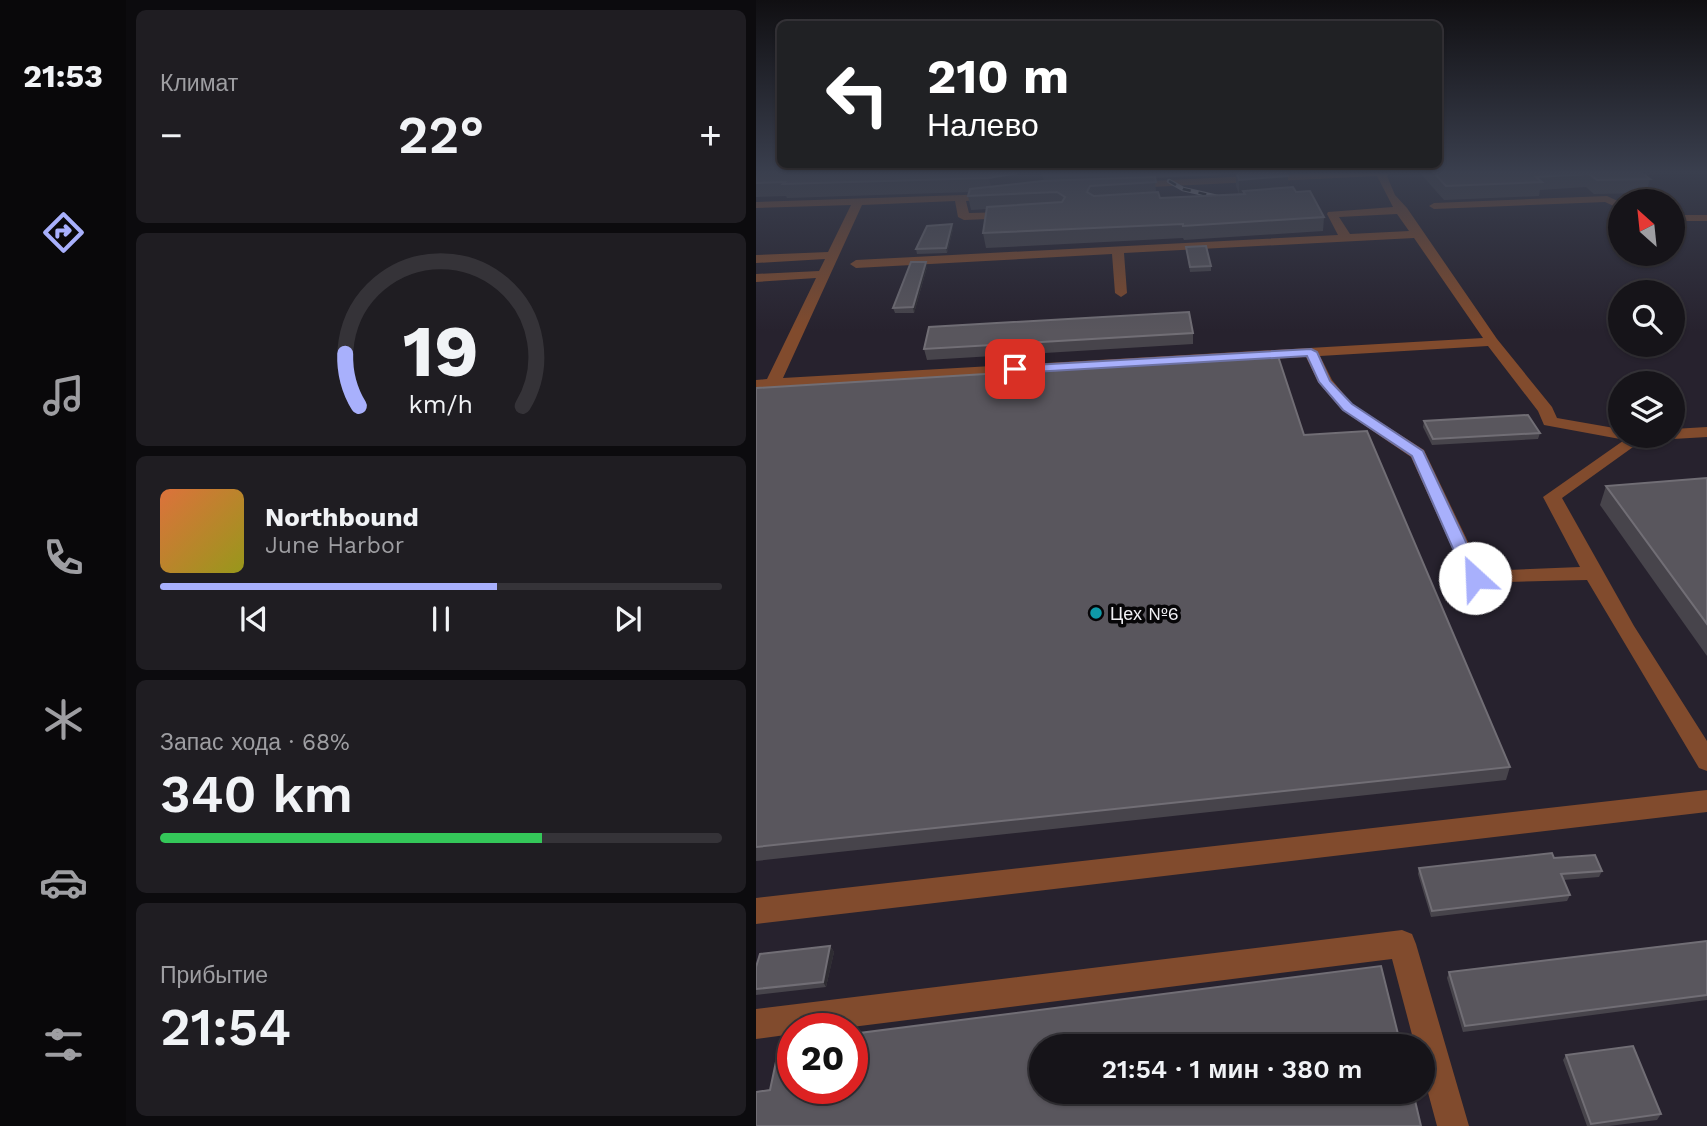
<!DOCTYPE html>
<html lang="ru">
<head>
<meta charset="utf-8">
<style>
  :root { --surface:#161419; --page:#1f1d22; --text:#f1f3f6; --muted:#9e9ea2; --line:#353338; --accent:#a8b0fc }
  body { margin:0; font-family:"Work Sans",sans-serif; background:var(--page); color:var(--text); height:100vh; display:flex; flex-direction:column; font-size:26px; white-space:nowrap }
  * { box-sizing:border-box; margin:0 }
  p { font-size:23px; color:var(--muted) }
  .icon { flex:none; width:38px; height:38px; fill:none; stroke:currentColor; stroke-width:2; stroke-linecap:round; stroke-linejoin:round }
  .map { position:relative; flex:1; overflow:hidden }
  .drawer { display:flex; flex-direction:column; gap:10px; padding:10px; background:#0c0b0e; width:630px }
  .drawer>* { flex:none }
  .hud { position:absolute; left:21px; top:21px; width:665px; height:147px; border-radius:10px; box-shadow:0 2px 5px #0004,0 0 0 2px var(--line); background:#202124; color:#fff; overflow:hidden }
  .needle { width:46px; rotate:333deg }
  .tools { position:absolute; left:852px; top:189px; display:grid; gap:14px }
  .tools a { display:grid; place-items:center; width:77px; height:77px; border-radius:50%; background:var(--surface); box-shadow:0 2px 5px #0004,0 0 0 2px var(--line); font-size:35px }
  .speed { position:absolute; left:21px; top:1013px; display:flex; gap:14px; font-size:35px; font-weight:700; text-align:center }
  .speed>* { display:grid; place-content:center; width:91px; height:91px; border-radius:50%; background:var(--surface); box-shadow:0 2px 5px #0004,0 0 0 2px var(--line); line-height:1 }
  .speed .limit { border:10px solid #d22; background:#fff; color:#111 }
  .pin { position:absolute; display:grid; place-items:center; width:60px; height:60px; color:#fff; margin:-30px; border-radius:14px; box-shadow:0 4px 10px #0006 }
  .me { position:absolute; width:77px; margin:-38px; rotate:335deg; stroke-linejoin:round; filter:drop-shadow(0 0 5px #0008) }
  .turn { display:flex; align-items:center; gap:24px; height:147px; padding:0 35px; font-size:32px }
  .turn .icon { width:91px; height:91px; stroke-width:2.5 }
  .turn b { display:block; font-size:49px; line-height:60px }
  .big { font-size:52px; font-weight:600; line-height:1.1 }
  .drawer .tile { flex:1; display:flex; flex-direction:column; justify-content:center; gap:10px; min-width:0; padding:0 24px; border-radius:10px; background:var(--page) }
  .drawer .dial { align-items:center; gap:0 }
  .dial svg { height:182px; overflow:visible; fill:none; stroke:var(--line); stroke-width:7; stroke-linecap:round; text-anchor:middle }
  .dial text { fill:var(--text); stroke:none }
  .song { display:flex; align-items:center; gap:21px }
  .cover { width:84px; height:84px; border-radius:10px; background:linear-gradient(135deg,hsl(20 70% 55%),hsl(60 70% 35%)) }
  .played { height:7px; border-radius:4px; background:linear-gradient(90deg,var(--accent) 60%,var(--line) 60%) }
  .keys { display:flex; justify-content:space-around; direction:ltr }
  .heat { display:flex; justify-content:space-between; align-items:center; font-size:38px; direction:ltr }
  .charge { height:10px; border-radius:5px; background:linear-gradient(90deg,#34c759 68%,var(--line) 0) }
  .trip { position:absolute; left:273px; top:1034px; width:406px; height:70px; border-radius:35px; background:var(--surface); box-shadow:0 2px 5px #0004,0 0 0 2px var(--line); font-weight:600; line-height:70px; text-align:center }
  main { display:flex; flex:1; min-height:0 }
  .menu { display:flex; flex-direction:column; width:126px; justify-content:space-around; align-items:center; background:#09080a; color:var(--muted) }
  .menu .icon { width:49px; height:49px }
  .menu .selected { color:var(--accent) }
  .menu b { font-size:32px; color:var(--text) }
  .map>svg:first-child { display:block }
</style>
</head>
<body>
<main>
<nav class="menu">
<b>21:53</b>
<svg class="icon selected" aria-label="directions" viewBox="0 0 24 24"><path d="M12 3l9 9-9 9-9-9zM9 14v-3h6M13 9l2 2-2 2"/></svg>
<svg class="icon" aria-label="music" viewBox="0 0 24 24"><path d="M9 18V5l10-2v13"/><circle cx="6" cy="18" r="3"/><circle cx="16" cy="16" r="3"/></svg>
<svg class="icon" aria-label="phone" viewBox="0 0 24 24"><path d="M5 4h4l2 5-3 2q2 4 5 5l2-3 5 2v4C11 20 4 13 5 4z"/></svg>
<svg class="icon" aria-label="climate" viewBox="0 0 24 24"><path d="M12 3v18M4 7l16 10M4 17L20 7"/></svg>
<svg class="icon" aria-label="car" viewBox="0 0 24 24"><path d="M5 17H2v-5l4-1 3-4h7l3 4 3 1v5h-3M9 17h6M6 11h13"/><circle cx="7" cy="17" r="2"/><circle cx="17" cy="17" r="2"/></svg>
<svg class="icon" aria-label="filters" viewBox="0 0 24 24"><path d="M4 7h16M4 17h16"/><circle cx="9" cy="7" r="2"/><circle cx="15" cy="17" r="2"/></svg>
</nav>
<section class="drawer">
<div class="tile"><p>Климат</p>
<div class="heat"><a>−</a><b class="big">22°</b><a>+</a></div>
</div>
<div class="tile dial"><svg viewBox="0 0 100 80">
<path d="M14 69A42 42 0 1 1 86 69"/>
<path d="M14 69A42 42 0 0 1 8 46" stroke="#a8b0fc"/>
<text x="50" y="56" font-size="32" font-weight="700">19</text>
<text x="50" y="72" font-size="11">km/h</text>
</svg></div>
<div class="tile">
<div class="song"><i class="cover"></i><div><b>Northbound</b><p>June Harbor</p></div></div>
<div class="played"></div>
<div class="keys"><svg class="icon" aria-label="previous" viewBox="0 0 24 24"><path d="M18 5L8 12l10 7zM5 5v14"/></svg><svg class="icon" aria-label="pause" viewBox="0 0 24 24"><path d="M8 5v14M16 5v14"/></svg><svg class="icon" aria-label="next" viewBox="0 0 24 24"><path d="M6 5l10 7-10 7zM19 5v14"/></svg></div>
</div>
<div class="tile"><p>Запас хода · 68%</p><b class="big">340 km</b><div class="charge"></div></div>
<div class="tile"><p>Прибытие</p><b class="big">21:54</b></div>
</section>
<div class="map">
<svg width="951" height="1126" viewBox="0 0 951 1126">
  <rect width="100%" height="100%" fill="#1d1b21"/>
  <path fill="#27222e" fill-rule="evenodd" d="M0,173H951V1126H0ZM864,201H917V254H864ZM864,292H917V345H864ZM864,383H917V436H864ZM37,1029H96V1088H37ZM285,1046H667V1092H285Z"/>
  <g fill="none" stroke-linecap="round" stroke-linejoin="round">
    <g fill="#814b2d" fill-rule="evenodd">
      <path d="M557,173H635L631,176L639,195L651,208L741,339L796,407L801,418L864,429V436H871L864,439L788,425L782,411L732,346L564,356L576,380L596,404L668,450L726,571L824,567L787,497L874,436L891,437L806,498L878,626L951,741V771L943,768L831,580L712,583L655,457L586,410L562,382L550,357L0,388V380L11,379L60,278L0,282V274L63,271L69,259L0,263V255L72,252L95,205L0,208V202L237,194L242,197L241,199L210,201L213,213L256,212L261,215L256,218L208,220L202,217L199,201L106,205L27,378L727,338L658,238L368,253L371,293L365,297L359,293L356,254L100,268L94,264L100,260L582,235L571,214L572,212L637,207L621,176L375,188L370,185L375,182ZM641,214L653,231L594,234L583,217Z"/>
      <polygon points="851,196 864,202 864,209 849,202 678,209 673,206 678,203"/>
      <rect x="917" y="215" width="34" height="6"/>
      <polygon points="951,427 951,437 917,439 910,436 917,436 917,429"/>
      <polygon points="951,790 951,812 0,924 0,898"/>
      <polygon points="646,930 656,934 660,944 713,1126 681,1126 667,1074 667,1046 659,1046 636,959 80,1029 37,1029 37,1034 0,1039 0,1009"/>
    </g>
    <defs>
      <polyline id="rail" points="413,181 427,189 470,199"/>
    </defs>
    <use href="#rail" stroke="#aaa8ad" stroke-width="4.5"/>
    <use href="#rail" stroke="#070608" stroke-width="2.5" stroke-dasharray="8" stroke-linecap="butt"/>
  </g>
  <g fill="#47444b" fill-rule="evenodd">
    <path d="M0,173H531L532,176V188L540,192L568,217L567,231L428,240L427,238L230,248L227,233L231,209L215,210L212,196L213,192L31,198L30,196L0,197ZM480,174V186L483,194L487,195L404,198L400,192L399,178Z"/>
    <polygon points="664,173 911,173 911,174 888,175 894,179 890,193 838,194 830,187 784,190 783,196 688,200"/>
    <polygon points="197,229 191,253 161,254 160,249"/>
    <polygon points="430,247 455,266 455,271 434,272"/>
    <polygon points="171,267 158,313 139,313 137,308"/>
    <polygon points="437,333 437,344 171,360 168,349"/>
    <polygon points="0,388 754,767 750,780 0,861"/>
    <polygon points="668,421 784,433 782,439 676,445 667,427"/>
    <polygon points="951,478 951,656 844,505 850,486"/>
    <polygon points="798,858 846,871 843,877 807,880 814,895 811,901 675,917 662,874 663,868"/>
    <polygon points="951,941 951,1000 707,1032 691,978 693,972"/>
    <polygon points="74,946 78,952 70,987 0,995 0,967"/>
    <polygon points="810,1055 905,1114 901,1120 853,1126 831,1126 807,1060"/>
  </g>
  <g fill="#2e2c32">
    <polygon points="262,173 286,173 288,183 236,191 233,178"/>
    <polygon points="532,176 532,190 487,191 487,194 483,194 483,180"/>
    <polygon points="196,224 197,229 191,253 190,248"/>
    <polygon points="170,262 171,267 158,313 157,307"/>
    <polygon points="74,946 78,952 70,987 67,982"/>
  </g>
  <g fill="#59565d" stroke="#716e75" stroke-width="2">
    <polygon points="0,173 262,173 233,178 27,184 29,182 0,183"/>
    <polygon points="481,173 531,173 532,176 483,180"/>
    <polygon points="678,173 886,173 894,179 841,180 833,174 780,177 786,182 690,186"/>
    <polygon points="399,177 400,182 334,186 331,192 338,196 402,192 404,198 489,194 487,191 537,187 540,192 554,191 568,217 427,226 427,224 227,233 231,207 306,202 309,197 301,192 212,196 214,189 286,181"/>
    <polygon points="196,224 190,248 160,249 171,226"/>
    <polygon points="450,246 455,266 434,267 430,247"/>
    <polygon points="155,262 170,262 157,307 137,308"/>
    <polygon points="433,312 437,333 168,349 173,327"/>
    <polygon points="522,356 548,435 611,431 754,767 0,847 0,388"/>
    <polygon points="772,415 784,433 677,439 668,421"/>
    <polygon points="951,478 951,624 850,486"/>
    <polygon points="796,853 798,858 839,855 846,871 805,874 814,895 676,911 663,868"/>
    <polygon points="951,941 951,995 709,1026 693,972"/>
    <polygon points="74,946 67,982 0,989 0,967 4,954"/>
    <polygon points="625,966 645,1046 285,1046 285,1092 657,1092 665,1126 0,1126 0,1092 14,1090 24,1043 37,1041 37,1088 96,1088 96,1034"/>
    <polygon points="877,1046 905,1114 835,1124 810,1055"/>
  </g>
  <linearGradient id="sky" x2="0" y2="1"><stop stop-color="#100f12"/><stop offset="0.52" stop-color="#3a3f4e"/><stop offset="1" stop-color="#3a3f4e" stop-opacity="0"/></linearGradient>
  <rect width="951" height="331" fill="url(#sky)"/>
  <polygon fill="#a8b0fc" stroke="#6d72a4" stroke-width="2" points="555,349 561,352 574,381 596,404 667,451 727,578 724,582 713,582 710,578 656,456 587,410 563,382 551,356 259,373 253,369 259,366"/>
  <circle fill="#0f9aa8" stroke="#070608" stroke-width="2.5" cx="340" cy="613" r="7"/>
  <g text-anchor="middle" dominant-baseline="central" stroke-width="7" stroke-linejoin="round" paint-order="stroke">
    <g font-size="18" fill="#f1f0f4" stroke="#070608" text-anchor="start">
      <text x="354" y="613">Цех №6</text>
    </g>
  </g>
</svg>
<div class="tools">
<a><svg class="needle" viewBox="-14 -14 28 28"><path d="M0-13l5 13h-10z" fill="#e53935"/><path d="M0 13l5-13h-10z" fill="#9e9ea2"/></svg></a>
<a><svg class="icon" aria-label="search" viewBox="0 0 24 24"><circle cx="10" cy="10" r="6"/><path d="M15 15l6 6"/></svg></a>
<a><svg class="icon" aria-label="layers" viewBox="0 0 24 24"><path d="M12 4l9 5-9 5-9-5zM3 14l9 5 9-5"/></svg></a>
</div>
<div class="speed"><div class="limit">20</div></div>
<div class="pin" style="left:259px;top:369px;background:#d93025"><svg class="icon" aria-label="arrive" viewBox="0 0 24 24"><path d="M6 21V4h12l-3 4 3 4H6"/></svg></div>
<svg class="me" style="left:719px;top:578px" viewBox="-20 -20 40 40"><circle r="19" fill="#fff"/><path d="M0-13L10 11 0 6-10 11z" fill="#a8b0fc"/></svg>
<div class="trip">21:54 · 1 мин · 380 m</div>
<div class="hud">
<div class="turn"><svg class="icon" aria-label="left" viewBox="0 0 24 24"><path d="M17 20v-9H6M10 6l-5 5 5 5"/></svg><div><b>210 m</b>Налево</div></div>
</div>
</div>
</main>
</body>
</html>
